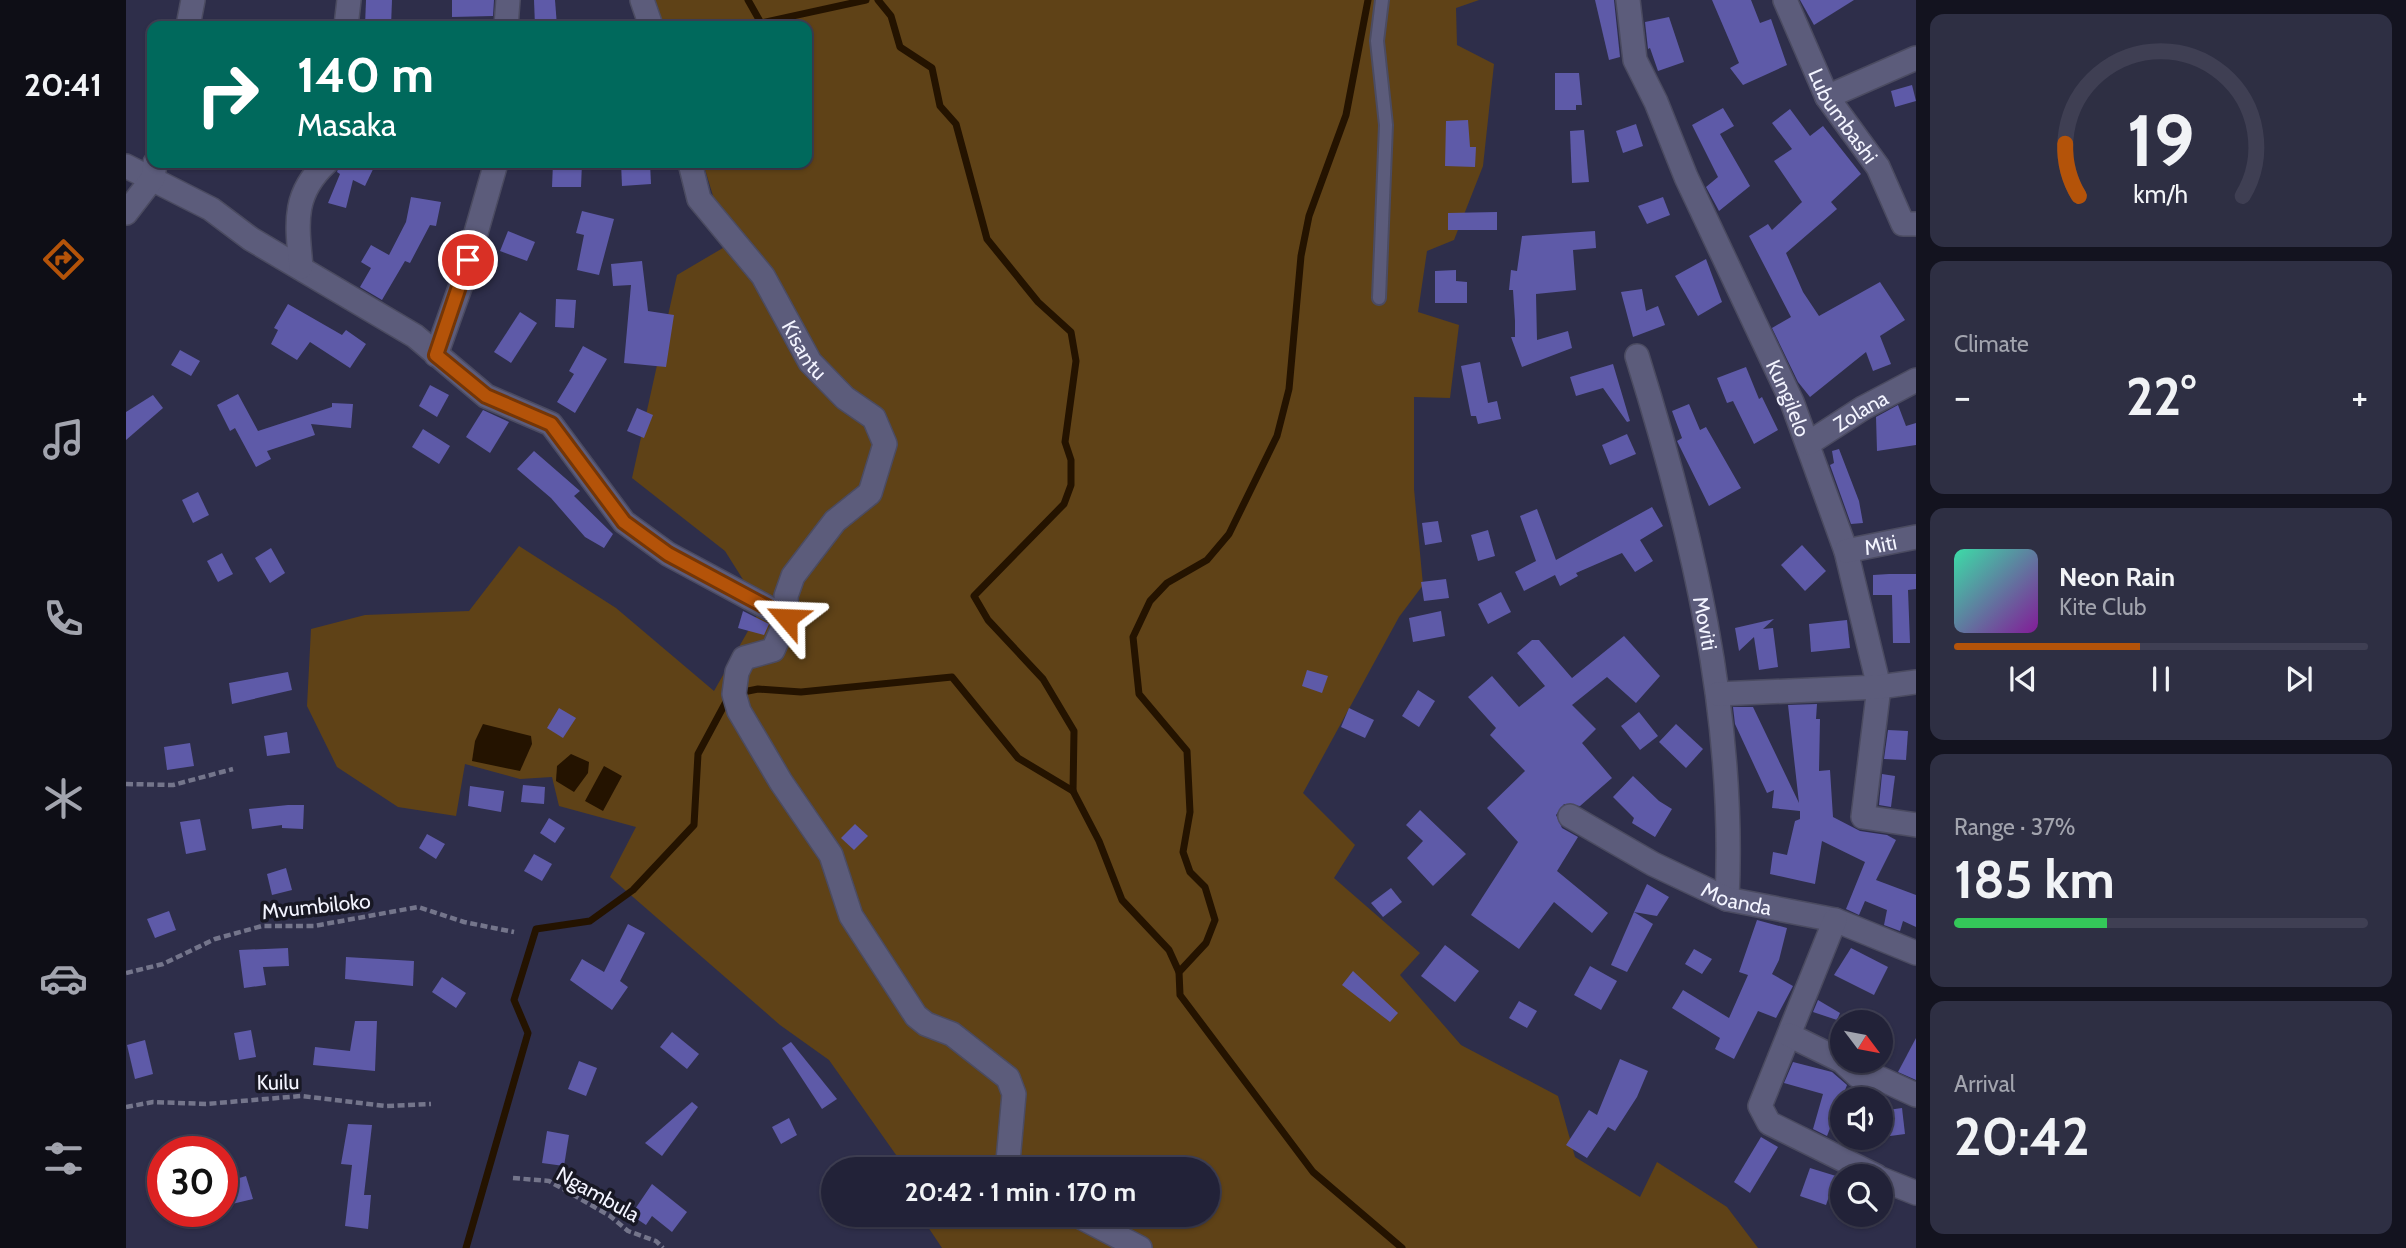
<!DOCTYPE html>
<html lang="en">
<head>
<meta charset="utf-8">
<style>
  :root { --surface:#222238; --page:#2e2f43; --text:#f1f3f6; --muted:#a2a4ae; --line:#3f3f53; --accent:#b45309 }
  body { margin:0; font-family:Cabin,sans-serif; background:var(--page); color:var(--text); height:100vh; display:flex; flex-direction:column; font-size:26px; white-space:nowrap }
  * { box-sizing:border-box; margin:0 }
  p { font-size:23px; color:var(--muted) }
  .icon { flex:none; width:38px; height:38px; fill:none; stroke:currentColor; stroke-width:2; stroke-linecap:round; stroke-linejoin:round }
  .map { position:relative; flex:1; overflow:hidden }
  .side { display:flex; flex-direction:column; gap:14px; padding:14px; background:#13131f; width:490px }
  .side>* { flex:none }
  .top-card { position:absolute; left:21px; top:21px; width:665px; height:147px; border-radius:14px; box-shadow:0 2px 5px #0004,0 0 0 2px var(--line); background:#00695c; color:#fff; overflow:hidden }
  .needle { width:46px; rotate:122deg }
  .tools { position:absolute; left:1704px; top:1010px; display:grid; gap:14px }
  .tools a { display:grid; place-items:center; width:63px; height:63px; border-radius:50%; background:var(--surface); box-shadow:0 2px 5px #0004,0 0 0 2px var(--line); font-size:35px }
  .speed { position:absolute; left:21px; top:1136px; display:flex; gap:14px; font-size:35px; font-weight:700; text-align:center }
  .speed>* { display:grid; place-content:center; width:91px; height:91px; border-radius:50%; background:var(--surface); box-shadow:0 2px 5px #0004,0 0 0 2px var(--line); line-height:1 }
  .speed .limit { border:10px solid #d22; background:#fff; color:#111 }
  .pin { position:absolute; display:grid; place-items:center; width:60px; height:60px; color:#fff; margin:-30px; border:4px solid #fff; border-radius:50%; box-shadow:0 2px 7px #0007 }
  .me { position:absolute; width:77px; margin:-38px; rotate:296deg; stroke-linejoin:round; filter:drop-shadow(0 0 5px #0008) }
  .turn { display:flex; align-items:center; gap:24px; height:147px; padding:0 35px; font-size:32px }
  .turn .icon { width:91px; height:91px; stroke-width:2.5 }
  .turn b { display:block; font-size:49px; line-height:60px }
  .big { font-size:52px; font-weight:800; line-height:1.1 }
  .side .card { flex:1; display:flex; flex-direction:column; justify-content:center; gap:10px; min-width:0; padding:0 24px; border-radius:14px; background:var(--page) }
  .side .dial { align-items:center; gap:0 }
  .dial svg { height:182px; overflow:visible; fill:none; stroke:var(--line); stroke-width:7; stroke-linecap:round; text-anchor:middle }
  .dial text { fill:var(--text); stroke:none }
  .song { display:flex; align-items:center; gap:21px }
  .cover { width:84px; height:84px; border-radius:10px; background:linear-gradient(135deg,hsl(160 70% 55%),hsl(290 70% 35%)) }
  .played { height:7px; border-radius:4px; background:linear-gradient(90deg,var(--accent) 45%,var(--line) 45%) }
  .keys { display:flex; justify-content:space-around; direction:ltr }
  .heat { display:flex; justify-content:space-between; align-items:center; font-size:38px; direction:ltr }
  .charge { height:10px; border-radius:5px; background:linear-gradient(90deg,#34c759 37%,var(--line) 0) }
  .trip { position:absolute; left:695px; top:1157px; width:399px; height:70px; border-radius:35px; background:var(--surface); box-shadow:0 2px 5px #0004,0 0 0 2px var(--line); font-weight:800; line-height:70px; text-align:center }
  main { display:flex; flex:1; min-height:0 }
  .tabs { display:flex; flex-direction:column; width:126px; justify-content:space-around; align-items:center; background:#0e0e16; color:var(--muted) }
  .tabs .icon { width:49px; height:49px }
  .tabs .on { color:var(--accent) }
  .tabs b { font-size:32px; color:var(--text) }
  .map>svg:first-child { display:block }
</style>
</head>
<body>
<main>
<nav class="tabs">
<b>20:41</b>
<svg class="icon on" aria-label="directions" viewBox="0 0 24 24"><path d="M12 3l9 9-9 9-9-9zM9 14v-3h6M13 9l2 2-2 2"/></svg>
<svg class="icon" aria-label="music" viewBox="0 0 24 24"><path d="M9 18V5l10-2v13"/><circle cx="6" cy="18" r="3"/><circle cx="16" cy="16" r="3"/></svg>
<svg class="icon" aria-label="phone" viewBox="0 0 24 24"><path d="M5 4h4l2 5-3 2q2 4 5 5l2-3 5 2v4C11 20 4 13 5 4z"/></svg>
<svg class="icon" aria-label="climate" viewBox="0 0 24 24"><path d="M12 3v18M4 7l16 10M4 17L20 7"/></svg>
<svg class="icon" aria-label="car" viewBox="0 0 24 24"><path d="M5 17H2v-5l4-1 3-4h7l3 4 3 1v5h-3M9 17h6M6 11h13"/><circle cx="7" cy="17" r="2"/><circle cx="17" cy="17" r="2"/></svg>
<svg class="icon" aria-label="filters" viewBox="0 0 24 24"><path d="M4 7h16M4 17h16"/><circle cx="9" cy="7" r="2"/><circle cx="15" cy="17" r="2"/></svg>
</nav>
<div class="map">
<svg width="1790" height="1248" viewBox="0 0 1790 1248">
  <rect width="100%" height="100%" fill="#2e2e4a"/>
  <polygon fill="#5f4217" points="528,0 1353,0 1330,8 1331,45 1368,64 1357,166 1328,240 1301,251 1292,312 1333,325 1324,398 1288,397 1288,489 1297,585 1273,617 1177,793 1229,845 1208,878 1294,953 1274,975 1335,1045 1432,1096 1449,1157 1514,1197 1531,1162 1601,1207 1632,1248 816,1248 794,1215 1082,1214 1082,1169 780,1169 703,1060 654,1025 484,877 510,827 433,806 426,777 394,779 339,764 330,816 272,807 211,767 181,706 185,629 239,615 343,611 393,546 490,608 588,691 635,608 599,551 506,478 551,275 602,245 577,163 681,163 681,26 536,26"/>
  <g fill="#241300">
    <polygon points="357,724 405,736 406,744 394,771 346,761 349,741"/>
    <polygon points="445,754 463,762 462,773 448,792 430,781 431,766"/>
    <polygon points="478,766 496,776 477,811 459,801"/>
  </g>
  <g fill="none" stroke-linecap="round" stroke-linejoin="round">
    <g stroke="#241300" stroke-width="7">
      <polyline points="622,0 635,23 740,0"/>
      <polyline points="752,0 765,16 774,47 806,68 814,106 830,124 861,239 912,302 945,332 950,361 939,442 945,460 945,485 938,504 848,596 862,620 917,679 948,731 947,791 973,841 996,900 1043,950 1053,972"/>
      <polyline points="1242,0 1220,115 1183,216 1175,256 1163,389 1151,436 1103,534 1081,560 1041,583 1024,601 1007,637 1013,694 1061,751 1064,812 1057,852 1064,872 1079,887 1089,920 1080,943 1053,972 1054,995 1187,1172 1276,1248"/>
      <polyline points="340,1248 402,1033 388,1000 410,929 464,921 507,890 568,825 572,754 601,700 617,692 632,689 675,692 826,677 892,758 947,791"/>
    </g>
  </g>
  <g fill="#5e5aa8">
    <polygon points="240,0 266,0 265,26 239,26"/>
    <polygon points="326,0 368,0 367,16 326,17"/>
    <polygon points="408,0 429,0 431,26 409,26"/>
    <polygon points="1469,0 1488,0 1494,57 1483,60"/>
    <polygon points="1586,0 1625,0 1634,23 1645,19 1661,65 1617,85 1604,68 1613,63"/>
    <polygon points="1674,0 1728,0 1688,25"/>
    <polygon points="1543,17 1558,62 1532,71 1524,48 1522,49 1519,22"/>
    <polygon points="1429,73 1453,73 1456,105 1450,105 1450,110 1429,110"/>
    <polygon points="1786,85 1790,101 1769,107 1765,91"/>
    <polygon points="1597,108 1608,126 1594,134 1624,186 1593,211 1580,187 1592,177 1566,125"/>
    <polygon points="1664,109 1684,136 1697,126 1735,174 1705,202 1711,209 1660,253 1677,292 1693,316 1754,282 1779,320 1754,336 1765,364 1747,371 1740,352 1684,397 1672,382 1646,328 1665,317 1623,236 1642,224 1646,230 1676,202 1648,161 1666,149 1646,123"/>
    <polygon points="1342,120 1344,147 1350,147 1349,167 1319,166 1320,121"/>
    <polygon points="1510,124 1517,146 1497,153 1490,131"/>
    <polygon points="1458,130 1463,182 1446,183 1444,131"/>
    <polygon points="214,163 250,163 239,186 227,180 220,208 202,203 214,174 211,172"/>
    <polygon points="427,163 456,163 455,187 426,187"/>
    <polygon points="495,163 524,163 525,184 496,186"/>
    <polygon points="285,197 315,202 310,226 304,225 284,263 279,261 256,300 234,287 245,268 235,262 245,245 263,255 280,222"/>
    <polygon points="1537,197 1544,215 1521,224 1512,206"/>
    <polygon points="456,211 488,219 473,275 451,270 458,235 450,233"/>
    <polygon points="1371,212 1371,230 1322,230 1322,213"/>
    <polygon points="382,231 409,242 401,261 374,251"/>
    <polygon points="1469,231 1470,248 1447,250 1450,290 1410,294 1411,340 1442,331 1446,348 1396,367 1385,337 1389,337 1389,321 1387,290 1383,290 1385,270 1391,271 1396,236"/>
    <polygon points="1580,259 1596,302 1572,316 1549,276"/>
    <polygon points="516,261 522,311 548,315 540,367 498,363 505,285 487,286 485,264"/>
    <polygon points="1330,270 1330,281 1341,282 1341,303 1309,303 1309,271"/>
    <polygon points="1516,289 1520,311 1532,306 1539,325 1507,337 1495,292"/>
    <polygon points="430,299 450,300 448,328 429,327"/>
    <polygon points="162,304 216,335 220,330 240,344 224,368 184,342 171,360 145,344 152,330 148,328"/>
    <polygon points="394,312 411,323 385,363 368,352"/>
    <polygon points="457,346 481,359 449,413 431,402 448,374 443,371"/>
    <polygon points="54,350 74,361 65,376 45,365"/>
    <polygon points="1354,362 1362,403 1371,401 1375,419 1352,424 1350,416 1345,416 1335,366"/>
    <polygon points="1487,364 1504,421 1501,422 1477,388 1450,396 1444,377"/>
    <polygon points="1620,367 1633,399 1636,397 1652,430 1628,444 1607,401 1601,403 1591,378"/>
    <polygon points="304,385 323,395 311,417 293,406"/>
    <polygon points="112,394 132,431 206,407 206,403 227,404 225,428 185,424 189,435 141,451 145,459 130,467 109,428 104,431 91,405"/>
    <polygon points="27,395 37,408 0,440 0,412"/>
    <polygon points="1563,404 1574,430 1580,427 1615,488 1583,506 1551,441 1556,438 1546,411"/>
    <polygon points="1772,405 1780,426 1790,423 1790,445 1751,451 1750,417"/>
    <polygon points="511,408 527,415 518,438 501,431"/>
    <polygon points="357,410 383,422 364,453 340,437"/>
    <polygon points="297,429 324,446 313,464 286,447"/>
    <polygon points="1501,434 1510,454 1484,465 1476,445"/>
    <polygon points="1713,449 1733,501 1737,523 1725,524 1704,465 1708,463 1706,451"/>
    <polygon points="408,451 454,491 448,496 487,534 478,548 459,537 425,498 391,469"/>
    <polygon points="72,492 83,515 67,523 56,500"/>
    <polygon points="1526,507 1537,526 1514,540 1527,561 1509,572 1496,553 1450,573 1452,576 1434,586 1429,575 1398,591 1389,572 1410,561 1394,516 1411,509 1430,560"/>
    <polygon points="1312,521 1316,542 1299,545 1296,523"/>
    <polygon points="1362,530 1369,556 1352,561 1345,535"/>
    <polygon points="1676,545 1700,571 1679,591 1655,565"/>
    <polygon points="145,548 159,573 144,583 129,558"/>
    <polygon points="96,553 107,574 92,582 81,561"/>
    <polygon points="1763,574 1790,574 1790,589 1782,590 1784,643 1767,643 1766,595 1747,595 1747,575"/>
    <polygon points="1320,579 1323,598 1298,601 1295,582"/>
    <polygon points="1375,592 1385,612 1362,624 1352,604"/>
    <polygon points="617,611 643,624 638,635 612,628"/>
    <polygon points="1315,611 1319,636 1287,642 1283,618"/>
    <polygon points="1648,619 1637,629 1647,628 1652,667 1633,670 1628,637 1613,651 1609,628"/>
    <polygon points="1721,620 1724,648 1685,652 1683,624"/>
    <polygon points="1498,636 1534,676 1510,703 1481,677 1446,705 1470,729 1456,743 1486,778 1454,806 1438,804 1430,815 1436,828 1452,837 1431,871 1482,913 1466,933 1428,902 1393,949 1345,915 1392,842 1361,808 1399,771 1364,735 1370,728 1342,697 1366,676 1393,707 1419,686 1391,653 1406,640 1413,640 1446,678"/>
    <polygon points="1181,670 1202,676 1196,693 1176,686"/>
    <polygon points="162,672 166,690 106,704 103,683"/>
    <polygon points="1292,690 1309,701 1293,727 1276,716"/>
    <polygon points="1691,704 1690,719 1694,719 1693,771 1704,770 1707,817 1734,831 1761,835 1770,840 1750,880 1790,895 1790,927 1777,921 1774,931 1758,925 1761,910 1739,901 1733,915 1720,909 1739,862 1696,841 1689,884 1644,874 1647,852 1661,855 1669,821 1674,819 1674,811 1646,808 1648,790 1641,793 1609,724 1607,707 1627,707 1673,803 1662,705"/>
    <polygon points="433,708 450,718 437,738 421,728"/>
    <polygon points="1223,708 1248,720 1239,738 1215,727"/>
    <polygon points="1513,712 1532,736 1514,750 1495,726"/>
    <polygon points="1550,724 1577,749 1560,768 1533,742"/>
    <polygon points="1762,730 1782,731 1780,760 1758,759"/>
    <polygon points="161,732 164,753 141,756 138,736"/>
    <polygon points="64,743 68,766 41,770 38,747"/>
    <polygon points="1756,774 1769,776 1765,807 1753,805"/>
    <polygon points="1507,776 1533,801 1546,809 1529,837 1506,823 1508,818 1487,797"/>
    <polygon points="397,785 419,787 418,804 395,802"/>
    <polygon points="344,786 378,791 375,812 342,806"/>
    <polygon points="162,805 178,805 177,829 156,828 156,825 126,829 123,809"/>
    <polygon points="1294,810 1340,854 1307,886 1281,858 1297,841 1280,825"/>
    <polygon points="423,818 439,828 429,843 414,833"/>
    <polygon points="74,819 80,850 60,854 54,822"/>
    <polygon points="729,824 742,836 728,850 715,838"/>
    <polygon points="301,834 319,844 310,859 293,848"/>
    <polygon points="408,854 426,864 416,881 398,871"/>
    <polygon points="160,868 166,890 146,895 141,874"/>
    <polygon points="1521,884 1543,897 1531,916 1508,912"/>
    <polygon points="1265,888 1276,902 1257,917 1245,903"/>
    <polygon points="43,911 50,930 29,938 21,919"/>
    <polygon points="1508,912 1527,924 1501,972 1485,965"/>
    <polygon points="1631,920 1661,928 1653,960 1646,974 1667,986 1650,1018 1632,1011 1608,1059 1589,1049 1594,1038 1546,1008 1557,990 1603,1018 1622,975 1613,972"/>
    <polygon points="502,924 519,933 494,981 502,987 486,1010 444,980 456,959 478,972"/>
    <polygon points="1319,945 1353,971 1329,1002 1295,976"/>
    <polygon points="162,948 163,966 137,967 140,985 118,988 113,950"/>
    <polygon points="1725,948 1762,967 1748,995 1708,975"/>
    <polygon points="1568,949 1586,959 1576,974 1559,964"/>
    <polygon points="220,957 288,961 287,986 219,979"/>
    <polygon points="1464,966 1491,981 1475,1010 1448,995"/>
    <polygon points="1227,971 1272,1013 1264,1022 1216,985"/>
    <polygon points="316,977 340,993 330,1008 306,992"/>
    <polygon points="1692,1000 1714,1013 1711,1020 1687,1012"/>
    <polygon points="1393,1001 1411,1011 1401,1028 1383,1018"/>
    <polygon points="229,1021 251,1021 249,1071 187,1065 189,1047 224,1051"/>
    <polygon points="125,1030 130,1057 113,1060 108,1033"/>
    <polygon points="546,1032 573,1054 561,1069 534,1047"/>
    <polygon points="1790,1038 1790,1080 1772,1072"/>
    <polygon points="19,1040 27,1074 9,1079 1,1045"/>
    <polygon points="665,1042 711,1099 696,1109 656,1048"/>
    <polygon points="1494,1059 1522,1071 1511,1097 1489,1131 1482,1127 1461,1158 1440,1145 1463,1110 1471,1115"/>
    <polygon points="453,1061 471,1068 460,1096 442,1089"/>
    <polygon points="1667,1062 1706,1072 1721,1085 1701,1136 1687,1129 1697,1094 1658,1083"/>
    <polygon points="566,1102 572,1107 536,1156 519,1143"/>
    <polygon points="1776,1108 1779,1134 1757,1137 1755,1111"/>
    <polygon points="663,1118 671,1135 655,1144 646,1127"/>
    <polygon points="222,1124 246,1125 238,1195 245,1195 242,1229 219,1226 226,1165 215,1164"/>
    <polygon points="421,1131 443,1135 438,1166 416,1163"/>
    <polygon points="1635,1137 1652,1147 1624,1193 1608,1182"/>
    <polygon points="1684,1168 1710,1176 1700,1205 1674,1196"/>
    <polygon points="120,1176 127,1199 106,1204 100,1182"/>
    <polygon points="526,1184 561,1212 546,1232 526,1216 520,1225 505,1215"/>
  </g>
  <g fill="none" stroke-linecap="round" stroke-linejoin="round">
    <defs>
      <polyline id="lane" points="1253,298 1260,125 1251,41 1256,0"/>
      <g id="street">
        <polyline points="516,0 525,26"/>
        <path id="s1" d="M1502,0L1509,60L1530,102L1560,177L1666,402L1720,551L1753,687L1737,817L1790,825"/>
        <path id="s2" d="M1659,0L1701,97L1752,167L1777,224H1790"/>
        <polyline points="62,26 67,0"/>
        <polyline points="220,26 223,0"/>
        <polyline points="380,26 382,0"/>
        <polyline points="1701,97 1790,58"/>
        <path id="s3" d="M564,163L573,199L637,276L684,362L719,398L748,418L759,444L744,493L709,521L667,576L660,596L661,618L647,650L618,658L611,672L608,694L613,711L655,782L705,855L725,916L790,1016L800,1024L826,1034L882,1078L888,1094L882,1161L886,1169"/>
        <polyline points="0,166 85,209 125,239 289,336 360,396 425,424 498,522 542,554 661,618"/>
        <polyline points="0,213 27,178 29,163"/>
        <path d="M175,267C171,223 166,195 200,163"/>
        <polyline points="310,355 335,285 370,163"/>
        <path id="s4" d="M1511,356C1566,532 1610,713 1601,899"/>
        <path id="s5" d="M1683,443L1737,408L1790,380"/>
        <path id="s6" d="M1720,551L1790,537"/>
        <polyline points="1592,694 1753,687 1790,682"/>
        <path id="s7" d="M1444,816L1527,864L1601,899L1709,920L1790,953"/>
        <polyline points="1709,920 1634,1106 1643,1123 1750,1176"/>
        <polyline points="1663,1035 1716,1061 1732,1076 1753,1078 1790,1095"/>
        <polyline points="1755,1179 1790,1193"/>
        <polyline points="949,1214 1014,1248"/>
      </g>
    </defs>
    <use href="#lane" stroke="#4b4b61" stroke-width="16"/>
    <use href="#street" stroke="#4b4b61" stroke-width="26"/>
    <g stroke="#74758b" stroke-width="4.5" stroke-dasharray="7 3.5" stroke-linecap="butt">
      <polyline points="0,784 47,785 107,769"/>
      <polyline points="0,973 37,964 89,939 136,926 188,926 292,907 338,922 388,932"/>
      <polyline points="0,1107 27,1102 80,1104 175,1096 260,1106 305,1104"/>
      <polyline points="387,1178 423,1181 484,1216 502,1231 530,1241 537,1248"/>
    </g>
    <use href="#lane" stroke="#5c5c7b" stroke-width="12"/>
    <use href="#street" stroke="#5c5c7b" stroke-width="23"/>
  </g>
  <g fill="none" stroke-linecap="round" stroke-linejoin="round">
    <defs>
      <polyline id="route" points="342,260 310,355 360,396 425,424 498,522 542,554 661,618"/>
    </defs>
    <use href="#route" stroke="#753606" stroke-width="18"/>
    <use href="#route" stroke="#b45309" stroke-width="12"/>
  </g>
  <g text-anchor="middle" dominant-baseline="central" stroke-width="7" stroke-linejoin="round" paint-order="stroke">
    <g font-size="21" fill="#f3f4ff" stroke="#181824">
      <text stroke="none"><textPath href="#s2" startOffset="130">Lubumbashi</textPath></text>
      <text stroke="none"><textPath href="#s3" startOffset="222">Kisantu</textPath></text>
      <text stroke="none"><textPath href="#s1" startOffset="432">Kungilelo</textPath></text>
      <text stroke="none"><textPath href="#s5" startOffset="61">Zolana</textPath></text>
      <text stroke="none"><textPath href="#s6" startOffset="35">Miti</textPath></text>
      <text stroke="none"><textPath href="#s4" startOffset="276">Moviti</textPath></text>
      <text stroke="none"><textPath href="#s7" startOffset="187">Moanda</textPath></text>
      <text transform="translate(190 906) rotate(-6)">Mvumbiloko</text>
      <text transform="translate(152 1082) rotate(-1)">Kuilu</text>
      <text transform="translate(472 1194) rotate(29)">Ngambula</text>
    </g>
  </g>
</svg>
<div class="tools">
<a><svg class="needle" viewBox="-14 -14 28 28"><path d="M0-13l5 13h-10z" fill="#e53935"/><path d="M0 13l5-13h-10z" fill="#a2a4ae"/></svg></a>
<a><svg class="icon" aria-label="sound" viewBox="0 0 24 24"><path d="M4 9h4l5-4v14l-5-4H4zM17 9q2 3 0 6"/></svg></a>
<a><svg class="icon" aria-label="search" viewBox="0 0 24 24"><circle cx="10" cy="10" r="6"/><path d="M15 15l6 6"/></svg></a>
</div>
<div class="speed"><div class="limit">30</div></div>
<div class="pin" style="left:342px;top:260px;background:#d93025"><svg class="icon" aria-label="arrive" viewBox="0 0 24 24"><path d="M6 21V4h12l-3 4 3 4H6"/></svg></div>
<svg class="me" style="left:661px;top:618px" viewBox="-20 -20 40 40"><path d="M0-17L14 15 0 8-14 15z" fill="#b45309" stroke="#fff" stroke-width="4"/></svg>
<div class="trip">20:42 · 1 min · 170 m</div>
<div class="top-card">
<div class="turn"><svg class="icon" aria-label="right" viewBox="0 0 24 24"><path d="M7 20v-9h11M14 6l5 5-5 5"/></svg><div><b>140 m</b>Masaka</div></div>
</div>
</div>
<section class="side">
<div class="card dial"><svg viewBox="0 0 100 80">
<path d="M14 69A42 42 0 1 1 86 69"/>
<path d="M14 69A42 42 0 0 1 8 46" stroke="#b45309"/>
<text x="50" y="56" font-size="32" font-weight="700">19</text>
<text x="50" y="72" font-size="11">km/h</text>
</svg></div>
<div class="card"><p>Climate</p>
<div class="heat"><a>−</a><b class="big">22°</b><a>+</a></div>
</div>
<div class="card">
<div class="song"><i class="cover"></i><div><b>Neon Rain</b><p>Kite Club</p></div></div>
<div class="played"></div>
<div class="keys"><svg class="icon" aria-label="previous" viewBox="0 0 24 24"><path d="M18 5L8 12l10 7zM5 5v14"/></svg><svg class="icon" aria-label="pause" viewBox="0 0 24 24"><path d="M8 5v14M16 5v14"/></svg><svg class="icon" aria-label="next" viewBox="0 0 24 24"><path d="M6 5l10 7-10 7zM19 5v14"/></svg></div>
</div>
<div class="card"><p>Range · 37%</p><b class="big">185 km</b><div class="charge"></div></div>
<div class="card"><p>Arrival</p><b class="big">20:42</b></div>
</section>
</main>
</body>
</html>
